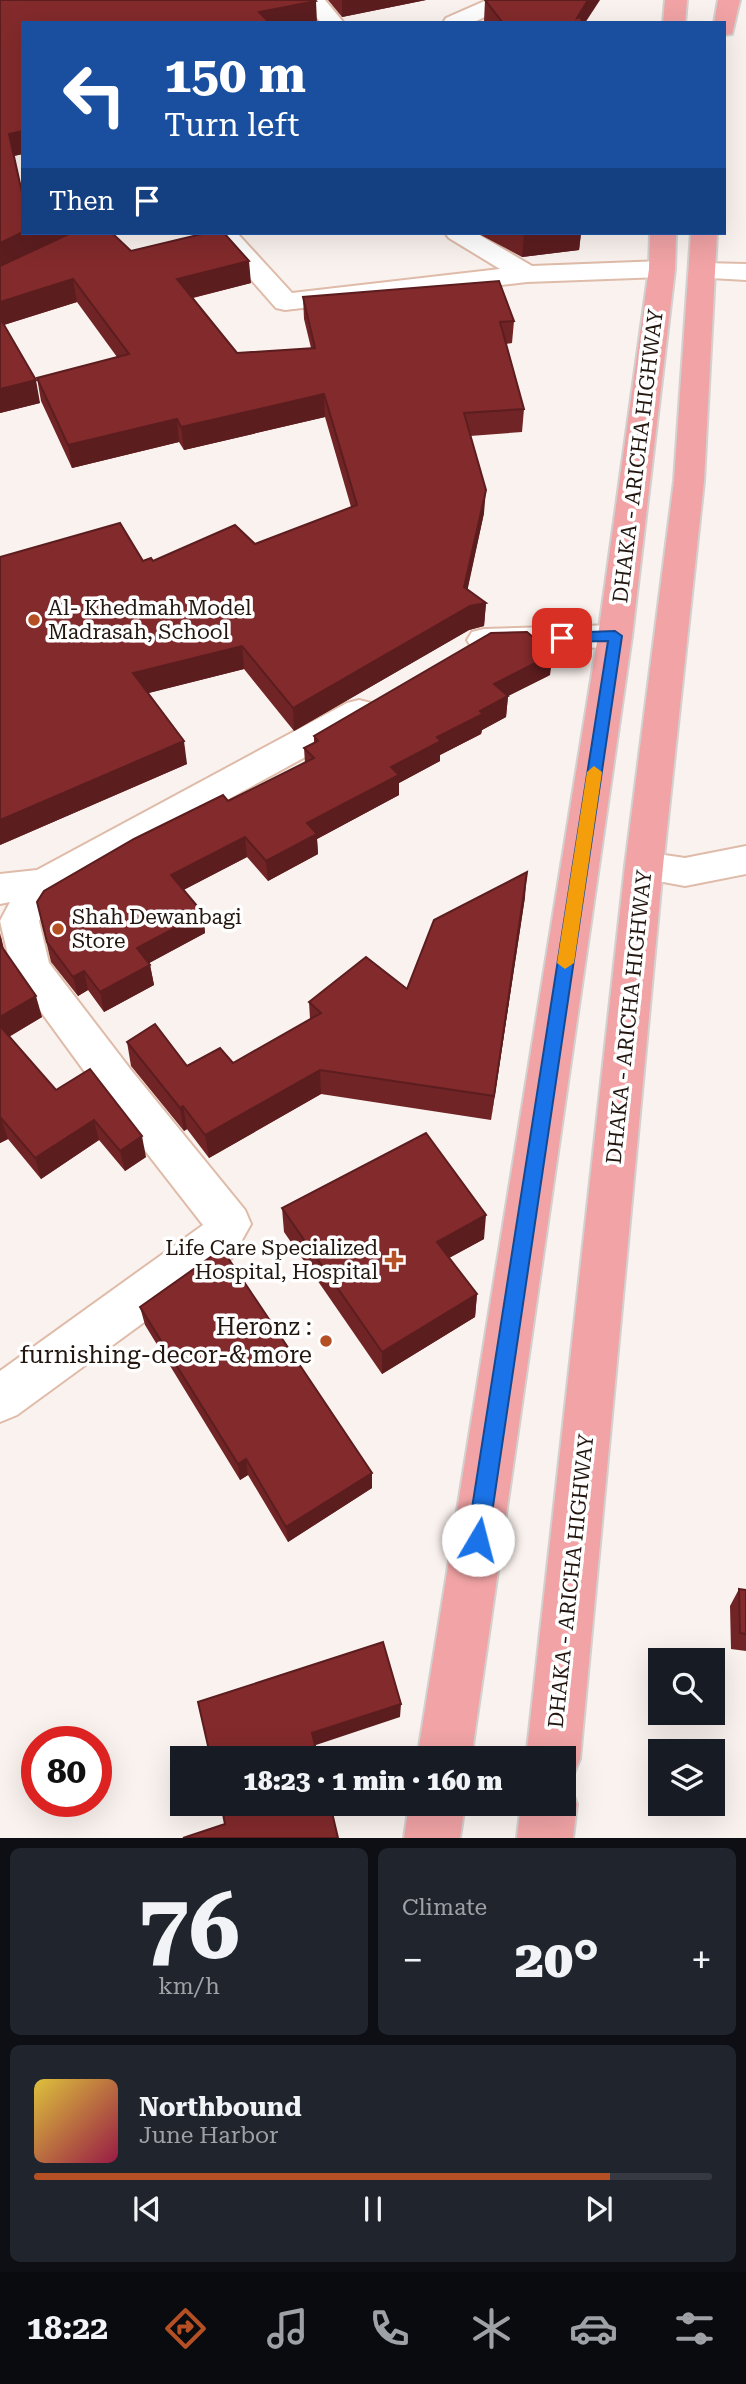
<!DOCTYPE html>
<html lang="en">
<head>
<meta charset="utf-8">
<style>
  :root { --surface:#171b24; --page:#20242c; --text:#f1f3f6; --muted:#9ea1a6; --line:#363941; --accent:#b54f24 }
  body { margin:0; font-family:"Roboto Serif",serif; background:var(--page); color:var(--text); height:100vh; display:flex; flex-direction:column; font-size:26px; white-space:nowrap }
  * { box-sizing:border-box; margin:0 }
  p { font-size:23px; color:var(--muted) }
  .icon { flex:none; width:38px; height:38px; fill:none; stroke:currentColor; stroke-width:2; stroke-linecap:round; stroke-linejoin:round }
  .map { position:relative; height:1838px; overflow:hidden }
  .side { display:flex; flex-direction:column; gap:10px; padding:10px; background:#0d0f14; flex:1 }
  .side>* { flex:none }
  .banner { position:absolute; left:21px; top:21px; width:705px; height:214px; border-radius:0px; box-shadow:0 7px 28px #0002; background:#1a4fa0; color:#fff; overflow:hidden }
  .controls { position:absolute; left:648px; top:1648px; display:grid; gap:14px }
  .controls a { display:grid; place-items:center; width:77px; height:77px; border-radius:0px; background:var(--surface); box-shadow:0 7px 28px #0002; font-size:35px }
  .speed { position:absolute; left:21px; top:1726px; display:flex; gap:14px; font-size:35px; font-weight:700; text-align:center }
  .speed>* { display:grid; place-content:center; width:91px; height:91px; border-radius:50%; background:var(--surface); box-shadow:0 7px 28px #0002; line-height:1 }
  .speed .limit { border:10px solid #d22; background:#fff; color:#111 }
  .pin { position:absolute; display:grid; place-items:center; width:60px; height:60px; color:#fff; margin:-30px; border-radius:14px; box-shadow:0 4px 10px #0006 }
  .me { position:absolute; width:77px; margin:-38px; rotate:8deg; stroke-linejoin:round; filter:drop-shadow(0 0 5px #0008) }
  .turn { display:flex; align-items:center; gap:24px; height:147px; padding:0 28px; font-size:32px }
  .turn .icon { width:91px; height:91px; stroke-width:2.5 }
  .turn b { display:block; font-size:49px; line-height:60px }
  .then { display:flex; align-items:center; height:66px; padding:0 28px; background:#0003; gap:14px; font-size:26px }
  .big { font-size:52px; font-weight:800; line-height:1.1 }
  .side .widget { flex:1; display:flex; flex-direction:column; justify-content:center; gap:10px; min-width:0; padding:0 24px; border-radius:10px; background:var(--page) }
  .side .dial { align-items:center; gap:0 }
  .dial b { font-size:91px; line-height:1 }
  .song { display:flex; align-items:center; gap:21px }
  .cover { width:84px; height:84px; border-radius:10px; background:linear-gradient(135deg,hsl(50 70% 55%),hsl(340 70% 35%)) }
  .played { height:7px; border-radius:4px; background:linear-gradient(90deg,var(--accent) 85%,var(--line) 85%) }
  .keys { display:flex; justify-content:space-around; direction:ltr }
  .heat { display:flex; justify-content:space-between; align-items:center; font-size:38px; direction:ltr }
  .side .tiles { flex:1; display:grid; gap:10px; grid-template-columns:1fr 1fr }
  .widget:last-child { grid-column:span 2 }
  .trip { position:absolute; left:170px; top:1746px; width:406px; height:70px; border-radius:0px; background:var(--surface); box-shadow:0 7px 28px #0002; font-weight:800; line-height:70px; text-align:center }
  .menu { display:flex; height:112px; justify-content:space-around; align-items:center; background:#090b0e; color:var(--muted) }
  .menu .icon { width:49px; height:49px }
  .menu .selected { color:var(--accent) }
  .menu b { font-size:32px; color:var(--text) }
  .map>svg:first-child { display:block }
</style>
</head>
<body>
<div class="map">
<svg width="746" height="1838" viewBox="0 0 746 1838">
  <rect width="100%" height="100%" fill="#faf2ee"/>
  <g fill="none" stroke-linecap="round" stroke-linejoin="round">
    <defs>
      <g id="minor">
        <polygon points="303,0 325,0 344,23 321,23"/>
        <polygon points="487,0 516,0 512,4 472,23 443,23 446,18"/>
        <polygon points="210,233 237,233 292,293 500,269 449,238 445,233 476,233 532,266 662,261 671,263 675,269 671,275 662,277 527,282 285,310 276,308"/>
        <polygon points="702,263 746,264 746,280 693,277 689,271 693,265"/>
        <polygon points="615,625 627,628 632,636 627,644 615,647 484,651 472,648 467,640 472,632 484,629"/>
        <polygon points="359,700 371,703 376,712 371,721 57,893 39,921 49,963 131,1070 245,1210 251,1224 232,1258 17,1415 0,1422 0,1371 203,1225 101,1094 17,979 11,968 0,921 10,902 0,904 0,874 37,870 347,703"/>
        <polygon points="746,846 746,874 685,886 631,876 625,866 631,856 644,852 685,858"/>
      </g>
      <g id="highway">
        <polygon points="665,0 687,0 685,23 663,23"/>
        <polygon points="718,0 740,0 732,34 724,35 724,23 714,23"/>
        <polygon points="650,233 676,233 675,269 632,636 471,1759 417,1759 598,636 649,269"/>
        <polygon points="691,233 717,233 704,481 663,866 580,1759 572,1778 564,1782 564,1759 526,1759 625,866 674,481"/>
        <polygon points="564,1782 569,1784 577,1804 573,1838 517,1838 521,1804 564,1804"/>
        <polygon points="409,1804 465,1804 460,1838 404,1838"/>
      </g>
    </defs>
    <use href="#minor" stroke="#dfbba9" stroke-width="4"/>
    <use href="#highway" stroke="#d3d0cf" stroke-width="4"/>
    <use href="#minor" fill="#fff" fill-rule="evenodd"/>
    <use href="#highway" fill="#f1a3a5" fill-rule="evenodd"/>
  </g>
  <g fill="#712426">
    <polygon points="0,0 317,22 23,23 23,154 14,156 23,233 131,251 251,283 193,298 237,353 311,348 304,319 303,297 514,321 512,343 506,344 524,409 522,432 470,436 484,513 467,590 486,603 484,626 469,630 294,731 244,669 148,693 187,764 0,845 143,561 153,561 255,544 351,507 325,417 184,450 179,442 72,468 41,401 37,378 117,357 77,302 4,325 40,403 0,413"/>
    <polygon points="328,0 426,0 342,17"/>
    <polygon points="485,0 585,23 486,23 484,21"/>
    <polygon points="477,233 581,233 579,250 522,257"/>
    <polygon points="550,675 508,696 506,717 482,730 481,734 440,755 440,761 399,783 399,795 317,839 318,854 268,881 247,857 183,890 203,913 205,933 149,963 150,965 154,985 104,1012 88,990 78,996 51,962 37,902 228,801 305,763 304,748 314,743 314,736"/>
    <polygon points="525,897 491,1120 321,1094 209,1158 187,1129 184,1131 131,1066 127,1042 187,1066 233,1063 310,1019 309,1002 407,989"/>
    <polygon points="0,933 4,949 42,1017 9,1037 56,1090 146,1157 125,1171 99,1140 41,1179 8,1139 0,1143"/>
    <polygon points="282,1208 484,1239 449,1258 477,1294 475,1317 382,1374 284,1232"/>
    <polygon points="140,1307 372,1488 288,1542 248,1475 240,1480 145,1325"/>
    <polygon points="739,1589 746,1590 746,1651 731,1649 730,1606"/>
  </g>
  <g fill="#5c1d1f">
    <polygon points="342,0 426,0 342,17"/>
    <polygon points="588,0 600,0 585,23 577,23 577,18"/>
    <polygon points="316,1 317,22 311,23 260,23 259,12"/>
    <polygon points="23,131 23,154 13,156 9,134"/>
    <polygon points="23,232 23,233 71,233 0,267 0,243"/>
    <polygon points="541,233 581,233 579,250 522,257 524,235"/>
    <polygon points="249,261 251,283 179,301 177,279"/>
    <polygon points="73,279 77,302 0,326 0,302"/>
    <polygon points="36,380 40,403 0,413 0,389"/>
    <polygon points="324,394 325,417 184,450 181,427"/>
    <polygon points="177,419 179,442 72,468 68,445"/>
    <polygon points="486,490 484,513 463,611 464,587"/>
    <polygon points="486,603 484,626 469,630 294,731 293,708 470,606"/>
    <polygon points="242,646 244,669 137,696 133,673"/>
    <polygon points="553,654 550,675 492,704 494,684"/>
    <polygon points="508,696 506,717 482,730 481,734 440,755 440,761 399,783 399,795 317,839 318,854 268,881 266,861 307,823 437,737 480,711"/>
    <polygon points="184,741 187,764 0,845 0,820"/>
    <polygon points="245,837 247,857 174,895 171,875"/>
    <polygon points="527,872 525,897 491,1120 494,1096"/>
    <polygon points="203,913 205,933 140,968 137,948"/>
    <polygon points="150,965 154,985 104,1012 100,992"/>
    <polygon points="84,971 88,990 78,996 73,977"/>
    <polygon points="36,996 42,1017 1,1041 0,1037 0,1017"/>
    <polygon points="320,1070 321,1094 209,1158 205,1135"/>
    <polygon points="183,1106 187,1129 184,1131 180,1108"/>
    <polygon points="1,1118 8,1139 0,1143 0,1119"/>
    <polygon points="94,1120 99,1140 41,1179 35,1158"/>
    <polygon points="142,1136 146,1157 125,1171 120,1151"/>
    <polygon points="486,1215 484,1239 436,1265 437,1242"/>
    <polygon points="477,1294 475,1317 382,1374 382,1352"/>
    <polygon points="246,1459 248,1475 240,1480 238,1464"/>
    <polygon points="372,1473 372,1488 288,1542 286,1527"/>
    <polygon points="401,1704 400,1717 313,1746 312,1733"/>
  </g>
  <g fill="#832a2c" stroke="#5c1d1f" stroke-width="2">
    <polygon points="0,0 315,0 316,1 259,12 270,23 23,23 23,131 9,134 23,197 23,232 0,243"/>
    <polygon points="485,0 588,0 577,18 581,17 582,23 503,23"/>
    <polygon points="71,233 112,233 131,251 206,233 224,233 249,261 177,279 237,353 315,348 303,297 499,281 514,321 500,322 524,409 464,413 486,490 464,587 486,603 470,606 293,708 242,646 133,673 184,741 0,820 0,557 120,523 143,561 151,558 153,561 235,525 255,544 357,505 324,394 181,427 177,419 68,445 37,378 129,354 73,279 0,302 0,266"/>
    <polygon points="520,233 541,233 524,235"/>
    <polygon points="0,318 36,380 0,389"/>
    <polygon points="527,632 553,654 494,684 508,696 480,711 483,714 437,737 441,741 391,767 399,775 307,823 317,834 266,861 245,837 171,875 203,913 137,948 150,965 100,992 84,971 73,977 47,942 37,902 44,891 134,839 223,795 228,801 314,758 304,748 318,741 314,736 491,633"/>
    <polygon points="527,872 494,1096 320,1070 205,1135 183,1106 180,1108 127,1042 155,1024 187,1066 220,1048 233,1063 321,1013 309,1002 366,957 407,989 434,920"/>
    <polygon points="0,937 2,947 36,996 0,1017"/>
    <polygon points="0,1026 56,1090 90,1069 142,1136 120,1151 94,1120 35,1158 1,1118 0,1119"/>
    <polygon points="426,1133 486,1215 437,1242 477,1294 382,1352 282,1208"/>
    <polygon points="222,1249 372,1473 286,1527 246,1459 238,1464 140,1307"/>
    <polygon points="739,1589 746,1590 746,1634 740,1633"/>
    <polygon points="383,1642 401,1704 312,1733 318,1759 211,1759 198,1702"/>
    <polygon points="221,1804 330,1804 338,1838 183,1838 225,1824"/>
  </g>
  <polygon fill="#1a73e8" stroke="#114b97" stroke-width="2" points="615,631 622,636 488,1540 485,1547 478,1550 470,1547 467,1540 608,641 562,642 555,638 562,633"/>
  <polygon fill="#f59e0b" points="594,766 602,772 574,963 565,969 557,963 587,772"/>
  <g fill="#b54f24" stroke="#fff" stroke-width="2.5">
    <circle cx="34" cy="620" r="7"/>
    <circle cx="58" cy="929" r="7"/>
    <path d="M390.5 1249.5h7v7h7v7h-7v7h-7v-7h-7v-7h7z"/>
    <circle cx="326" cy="1341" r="7"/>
  </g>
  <g text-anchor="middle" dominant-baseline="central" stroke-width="7" stroke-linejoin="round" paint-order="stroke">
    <g font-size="21" fill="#22160f" stroke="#fff">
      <text transform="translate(638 456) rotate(-83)">DHAKA - ARICHA HIGHWAY</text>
      <text transform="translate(629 1017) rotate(-84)">DHAKA - ARICHA HIGHWAY</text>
      <text transform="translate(571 1581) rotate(-84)">DHAKA - ARICHA HIGHWAY</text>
    </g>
    <g font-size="21" fill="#22160f" stroke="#fff" text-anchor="start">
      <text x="48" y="608">Al- Khedmah Model<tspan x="48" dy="24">Madrasah, School</tspan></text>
      <text x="72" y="917">Shah Dewanbagi<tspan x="72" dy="24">Store</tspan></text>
      <text x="378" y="1248" text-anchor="end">Life Care Specialized<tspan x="378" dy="24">Hospital, Hospital</tspan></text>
    </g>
    <g font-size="24" fill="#22160f" stroke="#fff" text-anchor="end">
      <text x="312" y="1327">Heronz :<tspan x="312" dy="28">furnishing-decor-&amp; more</tspan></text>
    </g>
  </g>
</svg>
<div class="controls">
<a><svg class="icon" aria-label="search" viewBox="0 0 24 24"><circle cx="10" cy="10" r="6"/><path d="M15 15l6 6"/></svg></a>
<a><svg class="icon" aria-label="layers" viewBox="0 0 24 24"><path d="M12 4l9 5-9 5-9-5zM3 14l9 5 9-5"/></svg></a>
</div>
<div class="speed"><div class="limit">80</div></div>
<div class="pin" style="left:562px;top:638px;background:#d93025"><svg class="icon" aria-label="arrive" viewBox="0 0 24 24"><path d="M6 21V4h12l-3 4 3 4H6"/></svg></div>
<svg class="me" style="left:478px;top:1540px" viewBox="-20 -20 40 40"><circle r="19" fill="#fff"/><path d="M0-13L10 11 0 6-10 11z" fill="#1a73e8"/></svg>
<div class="trip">18:23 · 1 min · 160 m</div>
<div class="banner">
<div class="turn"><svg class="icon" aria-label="left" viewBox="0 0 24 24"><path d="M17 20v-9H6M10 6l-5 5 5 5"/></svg><div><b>150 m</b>Turn left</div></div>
<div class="then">Then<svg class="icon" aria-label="arrive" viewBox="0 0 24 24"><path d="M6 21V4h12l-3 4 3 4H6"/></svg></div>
</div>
</div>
<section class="side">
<div class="tiles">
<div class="widget dial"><b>76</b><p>km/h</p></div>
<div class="widget"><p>Climate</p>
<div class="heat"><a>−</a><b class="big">20°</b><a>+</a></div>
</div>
<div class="widget">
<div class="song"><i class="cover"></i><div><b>Northbound</b><p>June Harbor</p></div></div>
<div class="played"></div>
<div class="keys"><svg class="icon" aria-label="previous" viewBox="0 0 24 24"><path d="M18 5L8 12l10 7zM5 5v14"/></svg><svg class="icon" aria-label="pause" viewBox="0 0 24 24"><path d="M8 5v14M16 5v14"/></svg><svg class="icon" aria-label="next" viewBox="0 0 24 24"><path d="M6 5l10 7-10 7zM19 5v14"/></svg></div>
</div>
</div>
</section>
<nav class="menu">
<b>18:22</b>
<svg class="icon selected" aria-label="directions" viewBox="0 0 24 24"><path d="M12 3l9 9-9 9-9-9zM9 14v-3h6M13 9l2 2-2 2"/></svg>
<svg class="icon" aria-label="music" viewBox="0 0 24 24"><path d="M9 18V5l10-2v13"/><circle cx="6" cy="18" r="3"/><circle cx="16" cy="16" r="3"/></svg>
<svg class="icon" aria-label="phone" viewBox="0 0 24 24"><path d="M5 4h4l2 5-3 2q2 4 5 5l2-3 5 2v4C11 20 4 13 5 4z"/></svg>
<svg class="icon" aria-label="climate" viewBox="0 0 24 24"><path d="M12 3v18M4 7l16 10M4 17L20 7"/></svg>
<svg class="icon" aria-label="car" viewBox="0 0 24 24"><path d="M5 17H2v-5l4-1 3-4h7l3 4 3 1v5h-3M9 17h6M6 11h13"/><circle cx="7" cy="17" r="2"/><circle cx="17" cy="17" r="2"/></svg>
<svg class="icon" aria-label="filters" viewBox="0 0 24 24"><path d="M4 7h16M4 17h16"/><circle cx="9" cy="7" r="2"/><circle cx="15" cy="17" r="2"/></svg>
</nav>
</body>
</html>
